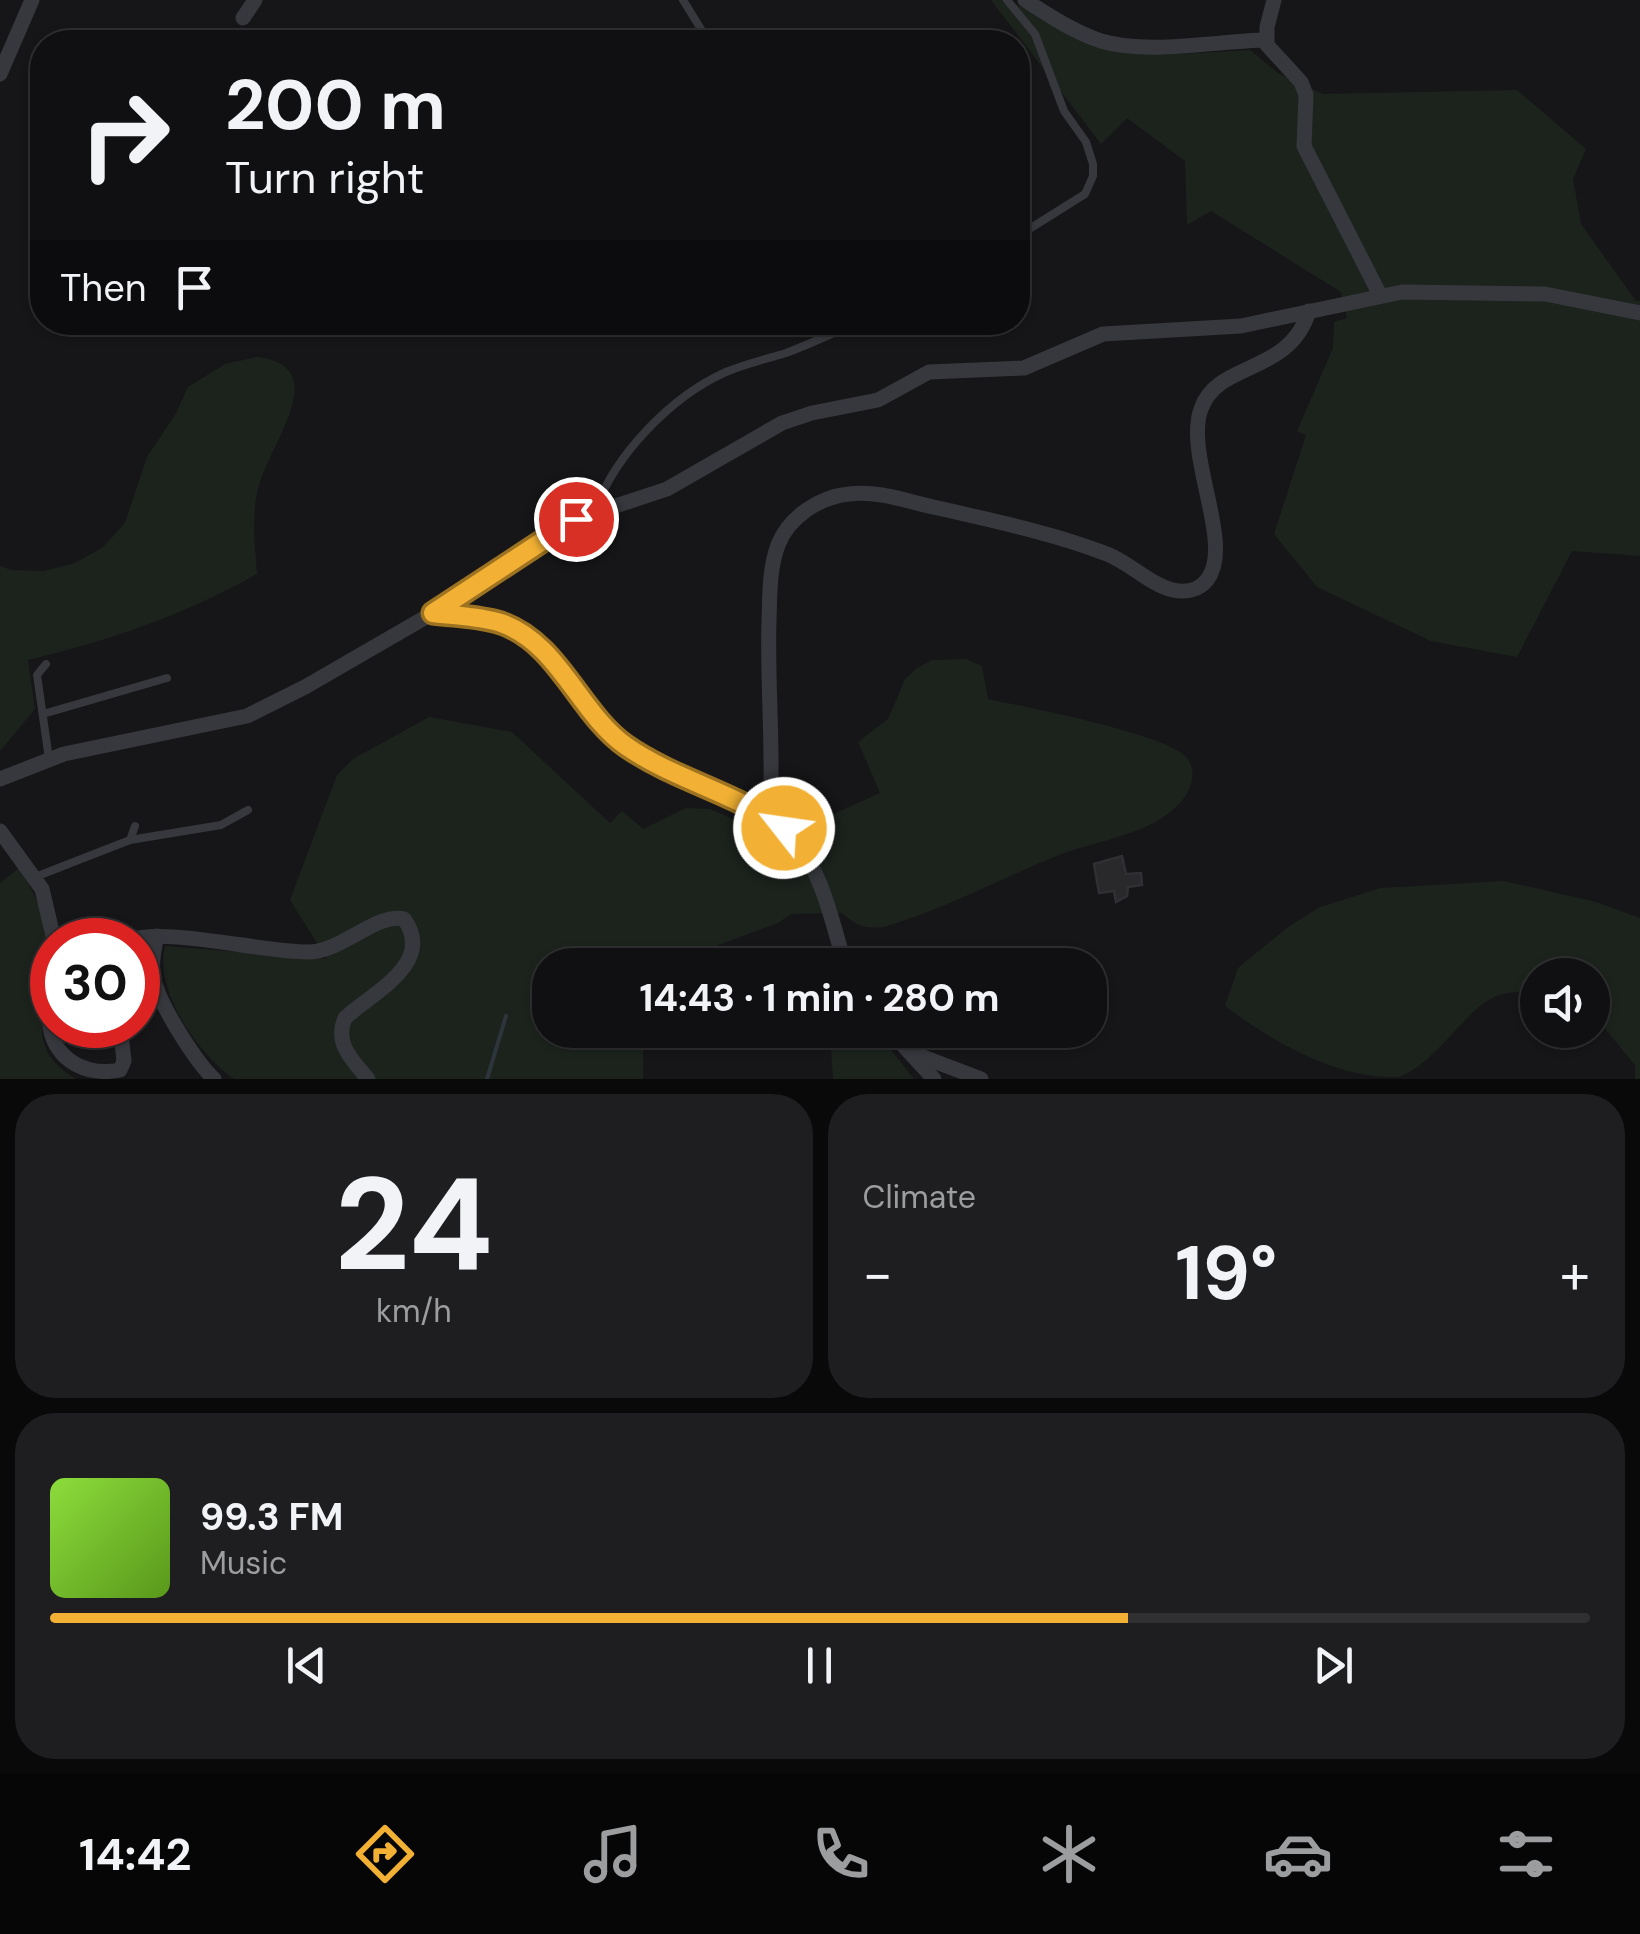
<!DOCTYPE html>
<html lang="en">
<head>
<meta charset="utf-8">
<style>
  :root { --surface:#101012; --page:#1e1e20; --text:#f1f3f6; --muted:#9c9d9f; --line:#303032; --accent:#f2b134 }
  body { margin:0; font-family:"DM Sans",sans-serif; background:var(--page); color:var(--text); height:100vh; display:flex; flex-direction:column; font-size:38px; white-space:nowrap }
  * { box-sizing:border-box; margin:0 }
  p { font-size:32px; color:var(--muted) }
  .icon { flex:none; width:55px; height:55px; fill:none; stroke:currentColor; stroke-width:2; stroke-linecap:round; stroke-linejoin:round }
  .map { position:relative; height:1079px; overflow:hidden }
  .drawer { display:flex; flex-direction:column; gap:15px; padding:15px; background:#09090a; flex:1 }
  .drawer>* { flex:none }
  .guide { position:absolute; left:30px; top:30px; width:1000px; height:305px; border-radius:40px; box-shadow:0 2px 8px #0004,0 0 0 2px var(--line); background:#101012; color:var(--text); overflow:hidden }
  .controls { position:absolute; left:1520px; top:958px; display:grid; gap:20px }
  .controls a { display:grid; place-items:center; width:90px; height:90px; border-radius:50%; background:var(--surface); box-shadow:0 2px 8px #0004,0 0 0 2px var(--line); font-size:50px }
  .speed { position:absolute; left:30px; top:918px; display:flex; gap:20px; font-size:50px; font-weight:700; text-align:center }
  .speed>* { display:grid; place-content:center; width:130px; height:130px; border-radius:50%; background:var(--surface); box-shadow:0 2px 8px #0004,0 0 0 2px var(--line); line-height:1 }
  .speed .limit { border:15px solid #d22; background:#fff; color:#111 }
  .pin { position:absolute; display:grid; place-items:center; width:85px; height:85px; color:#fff; margin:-42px; border:5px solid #fff; border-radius:50%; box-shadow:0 2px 10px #0007 }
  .me { position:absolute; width:110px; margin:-55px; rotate:300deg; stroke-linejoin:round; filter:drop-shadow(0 0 8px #0008) }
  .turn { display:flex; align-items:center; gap:35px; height:210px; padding:0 30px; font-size:45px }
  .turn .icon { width:130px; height:130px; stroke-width:2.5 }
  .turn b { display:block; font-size:70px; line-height:85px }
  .then { display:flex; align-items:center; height:95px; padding:0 30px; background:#0003; gap:20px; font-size:38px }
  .big { font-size:75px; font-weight:700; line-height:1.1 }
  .drawer .card { flex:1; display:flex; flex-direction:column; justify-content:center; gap:15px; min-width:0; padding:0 35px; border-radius:40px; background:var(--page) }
  .drawer .dial { align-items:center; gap:0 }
  .dial b { font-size:130px; line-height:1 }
  .song { display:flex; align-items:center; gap:30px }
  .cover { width:120px; height:120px; border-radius:15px; background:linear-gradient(135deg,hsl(90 70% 55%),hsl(90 70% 35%)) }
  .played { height:10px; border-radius:5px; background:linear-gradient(90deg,var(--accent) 70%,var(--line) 70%) }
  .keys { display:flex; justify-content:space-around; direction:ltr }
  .heat { display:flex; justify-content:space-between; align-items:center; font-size:55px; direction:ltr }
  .drawer .tiles { flex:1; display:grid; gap:15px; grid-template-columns:1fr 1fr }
  .card:last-child { grid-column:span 2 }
  .trip { position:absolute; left:532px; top:948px; width:575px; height:100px; border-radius:40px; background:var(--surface); box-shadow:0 2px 8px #0004,0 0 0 2px var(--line); font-weight:700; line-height:100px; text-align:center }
  .dock { display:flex; height:160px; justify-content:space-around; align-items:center; background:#060607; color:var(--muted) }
  .dock .icon { width:70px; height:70px }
  .dock .on { color:var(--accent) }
  .dock b { font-size:45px; color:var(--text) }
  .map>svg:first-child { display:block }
</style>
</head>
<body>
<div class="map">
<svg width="1640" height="1079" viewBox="0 0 1640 1079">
  <rect width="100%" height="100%" fill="#161618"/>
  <g fill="#1c231d">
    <polygon points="991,0 1008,0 1091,44 1179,54 1250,50 1278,73 1323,94 1517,90 1586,149 1573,179 1581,224 1636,301 1640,301 1640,556 1572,551 1517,657 1431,641 1317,587 1274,534 1306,435 1297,431 1333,348 1334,322 1347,318 1341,292 1211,211 1187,225 1185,161 1127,118 1101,144"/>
    <path d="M257,357C336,366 267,447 258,489C251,517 255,545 257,574C185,615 108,641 28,660L35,709L0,751V566L11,570L44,571L75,563L102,548L125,523L147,457L175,415L188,387L225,364Z"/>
    <path d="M966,659L982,666L988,699C1025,707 1162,733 1185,756C1199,769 1191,791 1180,803C1148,837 1094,840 1054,857C998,880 943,910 884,927C866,929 856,926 842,913L791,914L778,923L716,946L683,965H550V1030H643V1079H234C198,1054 154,991 165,946L327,959L290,900L337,775L353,759L429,717L512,732L610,823L622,811L643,829L686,808L710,809L778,839L880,793L858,742L888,719L905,679L917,668L932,660Z"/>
    <path d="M19,868C37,897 52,928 50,962C48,1009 22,1048 76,1079H0V883Z"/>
    <path d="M1504,881L1596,902L1640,918V1079H1635V1065L1593,1014L1592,975H1538L1537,993C1492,988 1482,1003 1452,1034C1438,1049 1418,1071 1398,1077C1336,1079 1270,1040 1225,1006L1238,968L1288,927L1320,907L1381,888Z"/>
    <polygon points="830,1030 875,1030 914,1079 833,1079"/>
  </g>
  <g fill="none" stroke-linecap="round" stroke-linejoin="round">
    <polyline stroke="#2c353c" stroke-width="4" points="487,1079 506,1016"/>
  </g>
  <polygon fill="#29292c" stroke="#303034" stroke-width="2.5" points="1122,856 1126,874 1141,873 1142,885 1128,887 1127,896 1116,902 1114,891 1099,893 1094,864"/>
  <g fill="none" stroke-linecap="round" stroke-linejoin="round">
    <g stroke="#37383d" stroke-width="8">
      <polyline points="683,0 709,42"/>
      <polyline points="1007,0 1035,34 1064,111 1086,142 1093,164 1093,176 1085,194 1018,236"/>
      <path d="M595,511C615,454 672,396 726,372C745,364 766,359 786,353C810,344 834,333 858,322"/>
      <polyline points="46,664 37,675 49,759"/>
      <polyline points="43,714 167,678"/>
      <polyline points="130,840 221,825 248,810"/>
      <polyline points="35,877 130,840 135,826"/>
    </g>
    <g stroke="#37383d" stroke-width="15">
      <path d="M1025,0C1048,15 1074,32 1101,41C1149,55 1216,41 1266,40"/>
      <polyline points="1274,0 1267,27 1267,45 1301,82 1306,95 1304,146 1380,295"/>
      <polyline points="243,18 255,0"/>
      <polyline points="0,74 32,0"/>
      <path d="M433,613C460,617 491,616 515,629C563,656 582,715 626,746C674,780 756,794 793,838C823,873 832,922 845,965"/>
      <polyline points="0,779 64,754 247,716 305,687 433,613 576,519 667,489 782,423 812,413 878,400 929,372 1024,368 1103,334 1241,326 1402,292 1545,294 1640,313"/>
      <path d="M770,818C774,752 767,686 769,620C770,595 769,569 778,545C789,517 819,497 849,494C879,490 909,502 938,508C994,521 1053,533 1107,554C1130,563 1149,584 1173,590C1186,593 1199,590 1207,580C1235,545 1184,455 1201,409C1218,360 1289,376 1309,311"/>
      <polyline points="0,831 42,889 54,940"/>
      <path d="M157,936C153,952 150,969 155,984C163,1009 195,1061 214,1079"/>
      <path d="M130,940C167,927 265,953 310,952C342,951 378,912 404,919C436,963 372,993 345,1018C334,1043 352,1060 368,1079"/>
      <path d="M52,1004C40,1048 77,1079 120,1070L124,1061L120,1025"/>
      <polyline points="889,1030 934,1079"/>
      <polyline points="910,1052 981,1079"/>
    </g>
  </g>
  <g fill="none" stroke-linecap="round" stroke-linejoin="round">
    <defs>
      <path id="route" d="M576,519L433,613C456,616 479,616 501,623C559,643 579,713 626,746C675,780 736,793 784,828"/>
    </defs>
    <use href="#route" stroke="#9d7322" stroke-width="25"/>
    <use href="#route" stroke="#f2b134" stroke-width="18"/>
  </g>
</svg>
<div class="controls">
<a><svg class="icon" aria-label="sound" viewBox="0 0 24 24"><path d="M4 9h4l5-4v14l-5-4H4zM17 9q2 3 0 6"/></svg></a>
</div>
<div class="speed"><div class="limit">30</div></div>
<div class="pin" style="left:576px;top:519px;background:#d93025"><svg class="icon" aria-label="arrive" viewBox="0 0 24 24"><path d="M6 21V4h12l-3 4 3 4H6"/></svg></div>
<svg class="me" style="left:784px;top:828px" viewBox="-20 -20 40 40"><circle r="17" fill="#f2b134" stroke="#fff" stroke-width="3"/><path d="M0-11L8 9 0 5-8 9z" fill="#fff"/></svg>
<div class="trip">14:43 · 1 min · 280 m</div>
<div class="guide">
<div class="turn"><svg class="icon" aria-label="right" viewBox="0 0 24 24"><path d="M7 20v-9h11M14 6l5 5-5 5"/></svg><div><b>200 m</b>Turn right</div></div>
<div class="then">Then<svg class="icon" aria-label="arrive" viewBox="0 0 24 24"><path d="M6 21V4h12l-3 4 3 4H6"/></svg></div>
</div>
</div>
<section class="drawer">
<div class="tiles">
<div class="card dial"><b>24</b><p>km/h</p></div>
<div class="card"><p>Climate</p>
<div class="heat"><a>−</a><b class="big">19°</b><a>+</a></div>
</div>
<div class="card">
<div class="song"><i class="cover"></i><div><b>99.3 FM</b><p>Music</p></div></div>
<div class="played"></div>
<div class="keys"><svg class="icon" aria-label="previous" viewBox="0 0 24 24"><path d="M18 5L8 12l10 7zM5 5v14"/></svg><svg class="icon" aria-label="pause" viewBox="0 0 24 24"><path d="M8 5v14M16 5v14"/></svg><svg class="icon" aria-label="next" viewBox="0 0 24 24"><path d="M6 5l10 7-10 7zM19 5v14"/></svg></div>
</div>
</div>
</section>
<nav class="dock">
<b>14:42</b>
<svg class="icon on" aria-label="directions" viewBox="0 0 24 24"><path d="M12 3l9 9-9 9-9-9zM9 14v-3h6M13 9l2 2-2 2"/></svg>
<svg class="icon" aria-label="music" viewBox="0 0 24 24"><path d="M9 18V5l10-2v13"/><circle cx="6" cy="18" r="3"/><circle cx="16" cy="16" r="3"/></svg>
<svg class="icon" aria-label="phone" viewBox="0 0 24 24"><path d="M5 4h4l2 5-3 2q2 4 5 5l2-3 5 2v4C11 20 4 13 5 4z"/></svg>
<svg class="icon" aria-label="climate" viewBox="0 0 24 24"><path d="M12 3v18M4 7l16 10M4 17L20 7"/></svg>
<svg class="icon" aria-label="car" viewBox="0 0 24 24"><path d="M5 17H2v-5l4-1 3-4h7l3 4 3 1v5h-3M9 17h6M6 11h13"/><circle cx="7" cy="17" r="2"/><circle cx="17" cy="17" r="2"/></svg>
<svg class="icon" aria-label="filters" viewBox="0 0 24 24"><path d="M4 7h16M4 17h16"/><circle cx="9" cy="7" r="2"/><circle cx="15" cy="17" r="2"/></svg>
</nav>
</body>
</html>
